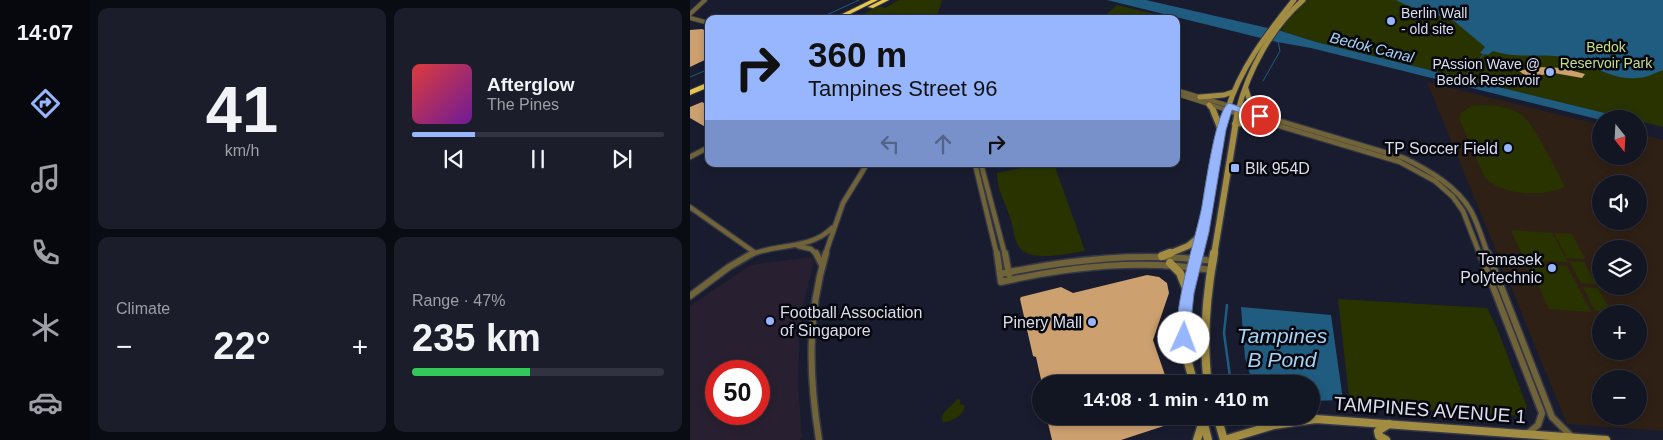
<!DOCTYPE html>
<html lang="en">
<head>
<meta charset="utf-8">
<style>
  :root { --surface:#121522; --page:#1b1e2a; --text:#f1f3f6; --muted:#9c9fa5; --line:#313440; --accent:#97b6fd }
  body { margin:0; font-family:Arial,sans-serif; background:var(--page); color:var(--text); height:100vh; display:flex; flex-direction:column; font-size:19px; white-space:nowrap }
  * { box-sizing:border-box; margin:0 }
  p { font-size:16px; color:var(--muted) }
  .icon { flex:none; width:28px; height:28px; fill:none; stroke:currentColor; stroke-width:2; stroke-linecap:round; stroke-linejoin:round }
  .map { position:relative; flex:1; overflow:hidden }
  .panel { display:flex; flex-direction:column; gap:8px; padding:8px; background:#0a0c13; width:600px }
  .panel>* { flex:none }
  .guide { position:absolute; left:15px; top:15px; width:475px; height:152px; border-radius:10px; box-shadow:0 2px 8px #0003,0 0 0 1px var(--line); background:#97b6fd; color:#111; overflow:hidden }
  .needle { width:32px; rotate:162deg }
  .buttons { position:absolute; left:902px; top:110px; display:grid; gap:10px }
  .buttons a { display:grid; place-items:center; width:55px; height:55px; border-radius:50%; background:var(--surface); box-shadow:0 2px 8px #0003,0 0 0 1px var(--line); font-size:25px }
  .speed { position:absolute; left:15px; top:360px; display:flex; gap:10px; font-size:25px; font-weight:700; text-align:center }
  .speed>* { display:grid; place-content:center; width:65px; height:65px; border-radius:50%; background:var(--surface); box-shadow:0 2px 8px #0003,0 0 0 1px var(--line); line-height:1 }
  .speed .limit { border:8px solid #d22; background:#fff; color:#111 }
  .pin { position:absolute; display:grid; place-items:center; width:42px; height:42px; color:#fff; margin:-21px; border:2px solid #fff; border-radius:50%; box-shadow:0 1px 5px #0007 }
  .me { position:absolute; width:55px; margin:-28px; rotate:2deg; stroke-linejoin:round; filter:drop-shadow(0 0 4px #0008) }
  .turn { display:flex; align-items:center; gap:18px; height:105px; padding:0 20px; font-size:22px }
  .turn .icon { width:65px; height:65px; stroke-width:2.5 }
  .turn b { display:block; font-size:35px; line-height:42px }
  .lanes { display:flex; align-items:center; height:48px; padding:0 20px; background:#0003; justify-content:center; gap:25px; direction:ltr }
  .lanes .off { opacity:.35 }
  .big { font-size:38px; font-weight:700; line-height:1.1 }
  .panel .card { flex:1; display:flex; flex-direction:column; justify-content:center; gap:8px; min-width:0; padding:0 18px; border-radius:10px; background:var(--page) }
  .panel .dial { align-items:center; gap:0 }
  .dial b { font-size:65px; line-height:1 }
  .song { display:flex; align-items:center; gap:15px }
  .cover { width:60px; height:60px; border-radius:8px; background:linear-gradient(135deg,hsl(0 70% 55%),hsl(280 70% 35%)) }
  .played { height:5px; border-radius:2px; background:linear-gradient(90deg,var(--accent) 25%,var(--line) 25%) }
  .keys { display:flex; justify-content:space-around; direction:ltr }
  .heat { display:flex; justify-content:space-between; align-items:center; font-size:28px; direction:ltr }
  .charge { height:8px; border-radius:4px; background:linear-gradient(90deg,#34c759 47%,var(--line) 0) }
  .panel .tiles { flex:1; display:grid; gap:8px; grid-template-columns:repeat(2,1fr) }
  .trip { position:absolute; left:342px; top:375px; width:288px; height:50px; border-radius:25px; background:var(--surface); box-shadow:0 2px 8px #0003,0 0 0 1px var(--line); font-weight:700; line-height:50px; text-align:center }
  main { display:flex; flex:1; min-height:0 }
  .menu { display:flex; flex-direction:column; width:90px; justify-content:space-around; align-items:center; background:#07080e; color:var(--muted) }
  .menu .icon { width:35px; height:35px }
  .menu .current { color:var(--accent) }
  .menu b { font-size:22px; color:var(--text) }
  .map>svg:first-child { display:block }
</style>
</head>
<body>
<main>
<nav class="menu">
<b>14:07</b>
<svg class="icon current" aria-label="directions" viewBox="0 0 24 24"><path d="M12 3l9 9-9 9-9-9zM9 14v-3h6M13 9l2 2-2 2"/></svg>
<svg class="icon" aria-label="music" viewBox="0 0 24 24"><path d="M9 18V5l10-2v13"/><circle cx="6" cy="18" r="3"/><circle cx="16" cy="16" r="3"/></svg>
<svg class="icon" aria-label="phone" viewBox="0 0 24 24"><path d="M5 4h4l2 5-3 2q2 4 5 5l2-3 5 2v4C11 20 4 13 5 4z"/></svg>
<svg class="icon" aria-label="climate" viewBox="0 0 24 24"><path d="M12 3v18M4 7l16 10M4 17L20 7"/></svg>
<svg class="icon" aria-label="car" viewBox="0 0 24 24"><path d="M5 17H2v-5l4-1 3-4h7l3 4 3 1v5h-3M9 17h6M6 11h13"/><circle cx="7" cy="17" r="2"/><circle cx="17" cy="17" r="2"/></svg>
</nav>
<section class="panel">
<div class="tiles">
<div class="card dial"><b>41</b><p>km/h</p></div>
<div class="card">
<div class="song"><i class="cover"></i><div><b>Afterglow</b><p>The Pines</p></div></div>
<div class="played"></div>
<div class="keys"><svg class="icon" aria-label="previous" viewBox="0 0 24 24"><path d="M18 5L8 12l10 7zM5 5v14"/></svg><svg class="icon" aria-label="pause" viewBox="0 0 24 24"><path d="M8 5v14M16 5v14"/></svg><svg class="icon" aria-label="next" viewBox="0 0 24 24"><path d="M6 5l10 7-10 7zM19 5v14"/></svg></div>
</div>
<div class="card"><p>Climate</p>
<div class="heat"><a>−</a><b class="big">22°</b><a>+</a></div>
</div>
<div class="card"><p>Range · 47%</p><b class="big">235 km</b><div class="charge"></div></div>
</div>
</section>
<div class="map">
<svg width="973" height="440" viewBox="0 0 973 440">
  <rect width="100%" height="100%" fill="#181c2e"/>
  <path fill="#282030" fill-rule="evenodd" d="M121,257L124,260L111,315L109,337L108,388L112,436L110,440H0V306L61,265ZM26,371H69V414H26Z"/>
  <path fill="#2f2015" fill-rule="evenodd" d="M737,82L911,125V156H949V134L973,140V431L877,424ZM911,184H949V221H911ZM911,249H949V286H911ZM911,314H949V351H911ZM911,379H949V416H911Z"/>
  <g fill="#293300">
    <polygon points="209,0 252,0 247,16 221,19 165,19 188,6 195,8"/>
    <polygon points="615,0 973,0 973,127 949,121 949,119 939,119 626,42 591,31 594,27 592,26 606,8"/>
    <polygon points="427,5 464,14 460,19 411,19"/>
    <path d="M782,106C798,104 822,106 834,117C844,125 867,172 875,187C852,197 815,196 795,178L769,118L772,112Z"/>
    <path d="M349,164H364L395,251C378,253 335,265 327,243C323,235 323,225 320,217C315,202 307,190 307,173Z"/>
    <polygon points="821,230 862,233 878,262 834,260"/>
    <polygon points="864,233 882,234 895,259 877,258"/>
    <polygon points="879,261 894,262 906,284 891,283"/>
    <polygon points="838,264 877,266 901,312 859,309"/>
    <polygon points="893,287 908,288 921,312 905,311"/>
    <polygon points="648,299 797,308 807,328 837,407 832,416 660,404"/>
    <path d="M267,399L270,400V404L275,406C273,417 262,420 253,423C249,412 261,408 267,399Z"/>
  </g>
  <g fill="#205c80">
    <polygon points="417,0 456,0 591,31 626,42 939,119 911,120 621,48 587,42"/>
    <path d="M706,0H973V70C965,73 956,78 947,78C921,81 897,61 872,57C849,53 826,59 803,51L798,55L790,53L795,47L764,21L716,5Z"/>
    <polygon points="551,307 641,315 653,400 621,401 621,384 563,384 555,358"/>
  </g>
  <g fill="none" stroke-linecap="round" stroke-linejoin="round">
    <g stroke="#205c80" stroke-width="1">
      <polyline points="128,19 169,0"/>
      <polyline points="0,77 19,69"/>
      <polyline points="773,79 794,54"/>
      <polyline points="573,81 590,51 588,41"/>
    </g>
    <polyline stroke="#205c80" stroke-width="2.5" points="537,305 534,333 541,384"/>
  </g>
  <g fill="#cca06f">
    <polygon points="12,29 19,32 19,58 0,67 0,30"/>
    <polygon points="848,67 872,68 895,74 892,78 864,73 838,77 829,71"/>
    <polygon points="12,102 19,106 19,129 0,118 0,107"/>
    <polygon points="457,275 469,277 477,283 479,293 463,340 478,384 352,384 346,357 343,356 330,299 331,297 371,287 383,293"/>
    <polygon points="362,416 487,416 483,423 431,440 362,440 358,423"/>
  </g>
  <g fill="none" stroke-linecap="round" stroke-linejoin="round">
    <defs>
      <g id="street-far2">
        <polyline points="0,14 15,0"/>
        <polyline points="0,18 19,23"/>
        <polyline points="232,19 236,19"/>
        <polyline points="486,90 557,111"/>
        <polyline points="487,94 540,111"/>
      </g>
      <g id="street-far1">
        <polyline points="536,110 710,162 745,181 763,197 773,211 790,255"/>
        <path d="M553,110L714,158C738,170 767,186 781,211C788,224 793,241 798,255"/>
        <polyline points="0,157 19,147"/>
        <polyline points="285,164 307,255"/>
        <polyline points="291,164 315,255"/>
        <polyline points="0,207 64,252"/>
        <polyline points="108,246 121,249 127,255"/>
        <path d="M60,255C87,243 120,250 142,228"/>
        <polyline points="135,255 153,203 177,164"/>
      </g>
      <g id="street">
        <polyline points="126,253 132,265"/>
        <path d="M307,253L311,282C382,266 450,259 522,270"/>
        <polyline points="315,253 319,275"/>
        <polyline points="790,253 852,413 848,425 837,434"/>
        <polyline points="798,253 862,417 882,437"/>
        <path d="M310,274C382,259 451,252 524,261"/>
        <polyline points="0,296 39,267 63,253"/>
        <path d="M129,440C119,377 117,315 136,253"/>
      </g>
      <g id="secondary-far2">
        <polyline points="556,89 562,109 565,111"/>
        <polyline points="510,97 534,95 543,92"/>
        <polyline points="519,105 524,111"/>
        <path d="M537,111C550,68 576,35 604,0"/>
        <path d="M548,111C558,71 581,28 613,0"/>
      </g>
      <g id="secondary-far1">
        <polyline points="523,110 531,130"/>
        <polyline points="563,110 570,116"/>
        <polyline points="545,124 567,120"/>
        <polyline points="476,255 498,246 510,236"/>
        <polyline points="507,255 531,130 537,110"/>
        <polyline points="524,255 548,110"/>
      </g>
      <g id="secondary">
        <polyline points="472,256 480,253"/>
        <polyline points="480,263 490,273 498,293"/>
        <polyline points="504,384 494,348 493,322 508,253"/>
        <path d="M518,384C512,340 516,297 524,253"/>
        <polyline points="512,416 518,440"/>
        <polyline points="527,416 534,440"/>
        <polyline points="507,440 512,424"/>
        <polyline points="534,440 584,425 626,419 916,440"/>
        <polyline points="696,440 689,436 688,431 699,424"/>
      </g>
      <g id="highway">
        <polygon points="181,0 188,0 150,19 142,19"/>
        <polygon points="192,0 199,0 183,8 178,7"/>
        <polygon points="19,82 19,87 0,95 0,90"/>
      </g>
    </defs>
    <use href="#street-far2" stroke="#333748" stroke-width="5.5"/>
    <use href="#street-far1" stroke="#333748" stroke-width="7"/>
    <use href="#street" stroke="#333748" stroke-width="9"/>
    <use href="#secondary-far2" stroke="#333748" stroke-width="7"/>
    <use href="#secondary-far1" stroke="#333748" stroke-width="9"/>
    <use href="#secondary" stroke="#333748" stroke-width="11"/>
    <use href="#highway" stroke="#333748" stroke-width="2"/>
    <use href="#street-far2" stroke="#706337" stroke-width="4"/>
    <use href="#street-far1" stroke="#706337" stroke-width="4.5"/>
    <use href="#street" stroke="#706337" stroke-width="6"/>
    <use href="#secondary-far2" stroke="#a18c41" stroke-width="5"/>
    <use href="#secondary-far1" stroke="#a18c41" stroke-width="6"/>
    <use href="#secondary" stroke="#a18c41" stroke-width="8"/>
    <use href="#highway" fill="#e8c74b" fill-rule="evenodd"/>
  </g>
  <path fill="#97b6fd" stroke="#6276a4" d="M539,103L575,116L570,119L542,110L536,130L519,232L504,293L499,342L494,344L489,342C479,321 507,233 512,206C515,189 526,108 539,103Z"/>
  <g fill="#97b6fd" stroke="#06070e" stroke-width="2">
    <circle cx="701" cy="21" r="5"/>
    <circle cx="860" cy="72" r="5"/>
    <circle cx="818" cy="148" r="5"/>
    <rect x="540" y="163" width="10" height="10" rx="2.5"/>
    <circle cx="862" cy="268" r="5"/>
    <circle cx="80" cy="321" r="5"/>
    <circle cx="402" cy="322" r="5"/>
  </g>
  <g text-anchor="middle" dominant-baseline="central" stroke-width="5" stroke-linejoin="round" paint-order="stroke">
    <g font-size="14" fill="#dbdeeb" stroke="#06070e" text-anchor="start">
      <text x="711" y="13">Berlin Wall<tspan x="711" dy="16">- old site</tspan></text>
      <text x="850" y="64" text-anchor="end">PAssion Wave @<tspan x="850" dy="16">Bedok Reservoir</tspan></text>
    </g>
    <g font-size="14" fill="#c8df88" stroke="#06070e">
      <text x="916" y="47">Bedok<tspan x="916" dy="16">Reservoir Park</tspan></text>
    </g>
    <g font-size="15" font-style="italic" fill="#a4d4f5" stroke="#06070e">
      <text transform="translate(682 47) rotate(14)">Bedok Canal</text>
    </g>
    <g font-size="16" fill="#dbdeeb" stroke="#06070e" text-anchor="end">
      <text x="808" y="148">TP Soccer Field</text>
      <text x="555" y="168" text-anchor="start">Blk 954D</text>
      <text x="852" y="259">Temasek<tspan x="852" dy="18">Polytechnic</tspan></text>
      <text x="90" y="312" text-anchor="start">Football Association<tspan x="90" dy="18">of Singapore</tspan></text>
      <text x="392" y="322">Pinery Mall</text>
    </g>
    <g font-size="19" fill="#dbdeeb" stroke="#06070e">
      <text transform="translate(740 410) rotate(4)">TAMPINES AVENUE 1</text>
    </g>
    <g font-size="21" font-style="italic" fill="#a4d4f5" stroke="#06070e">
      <text x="592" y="335">Tampines<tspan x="592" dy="24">B Pond</tspan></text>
    </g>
  </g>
</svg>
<div class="buttons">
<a><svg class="needle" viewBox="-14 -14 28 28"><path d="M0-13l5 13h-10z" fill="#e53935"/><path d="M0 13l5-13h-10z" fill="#9c9fa5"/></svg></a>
<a><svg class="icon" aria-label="sound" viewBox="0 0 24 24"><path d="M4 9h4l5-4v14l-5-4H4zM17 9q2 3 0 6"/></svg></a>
<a><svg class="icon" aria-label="layers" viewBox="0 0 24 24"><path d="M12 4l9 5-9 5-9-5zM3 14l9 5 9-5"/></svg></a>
<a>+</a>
<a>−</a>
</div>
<div class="speed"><div class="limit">50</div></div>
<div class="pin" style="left:570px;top:116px;background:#d93025"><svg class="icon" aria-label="arrive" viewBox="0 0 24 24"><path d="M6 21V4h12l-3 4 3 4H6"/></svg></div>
<svg class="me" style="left:494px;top:338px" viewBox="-20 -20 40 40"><circle r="19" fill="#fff"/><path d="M0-13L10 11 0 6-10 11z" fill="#97b6fd"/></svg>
<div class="trip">14:08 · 1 min · 410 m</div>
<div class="guide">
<div class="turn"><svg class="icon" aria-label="right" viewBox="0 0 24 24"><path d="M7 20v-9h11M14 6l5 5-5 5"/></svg><div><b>360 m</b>Tampines Street 96</div></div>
<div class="lanes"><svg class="icon off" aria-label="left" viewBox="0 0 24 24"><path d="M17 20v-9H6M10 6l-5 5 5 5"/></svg><svg class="icon off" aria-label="ahead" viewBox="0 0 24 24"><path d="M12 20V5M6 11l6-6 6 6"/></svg><svg class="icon" aria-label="right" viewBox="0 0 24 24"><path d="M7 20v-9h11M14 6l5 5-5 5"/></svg></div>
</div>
</div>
</main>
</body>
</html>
